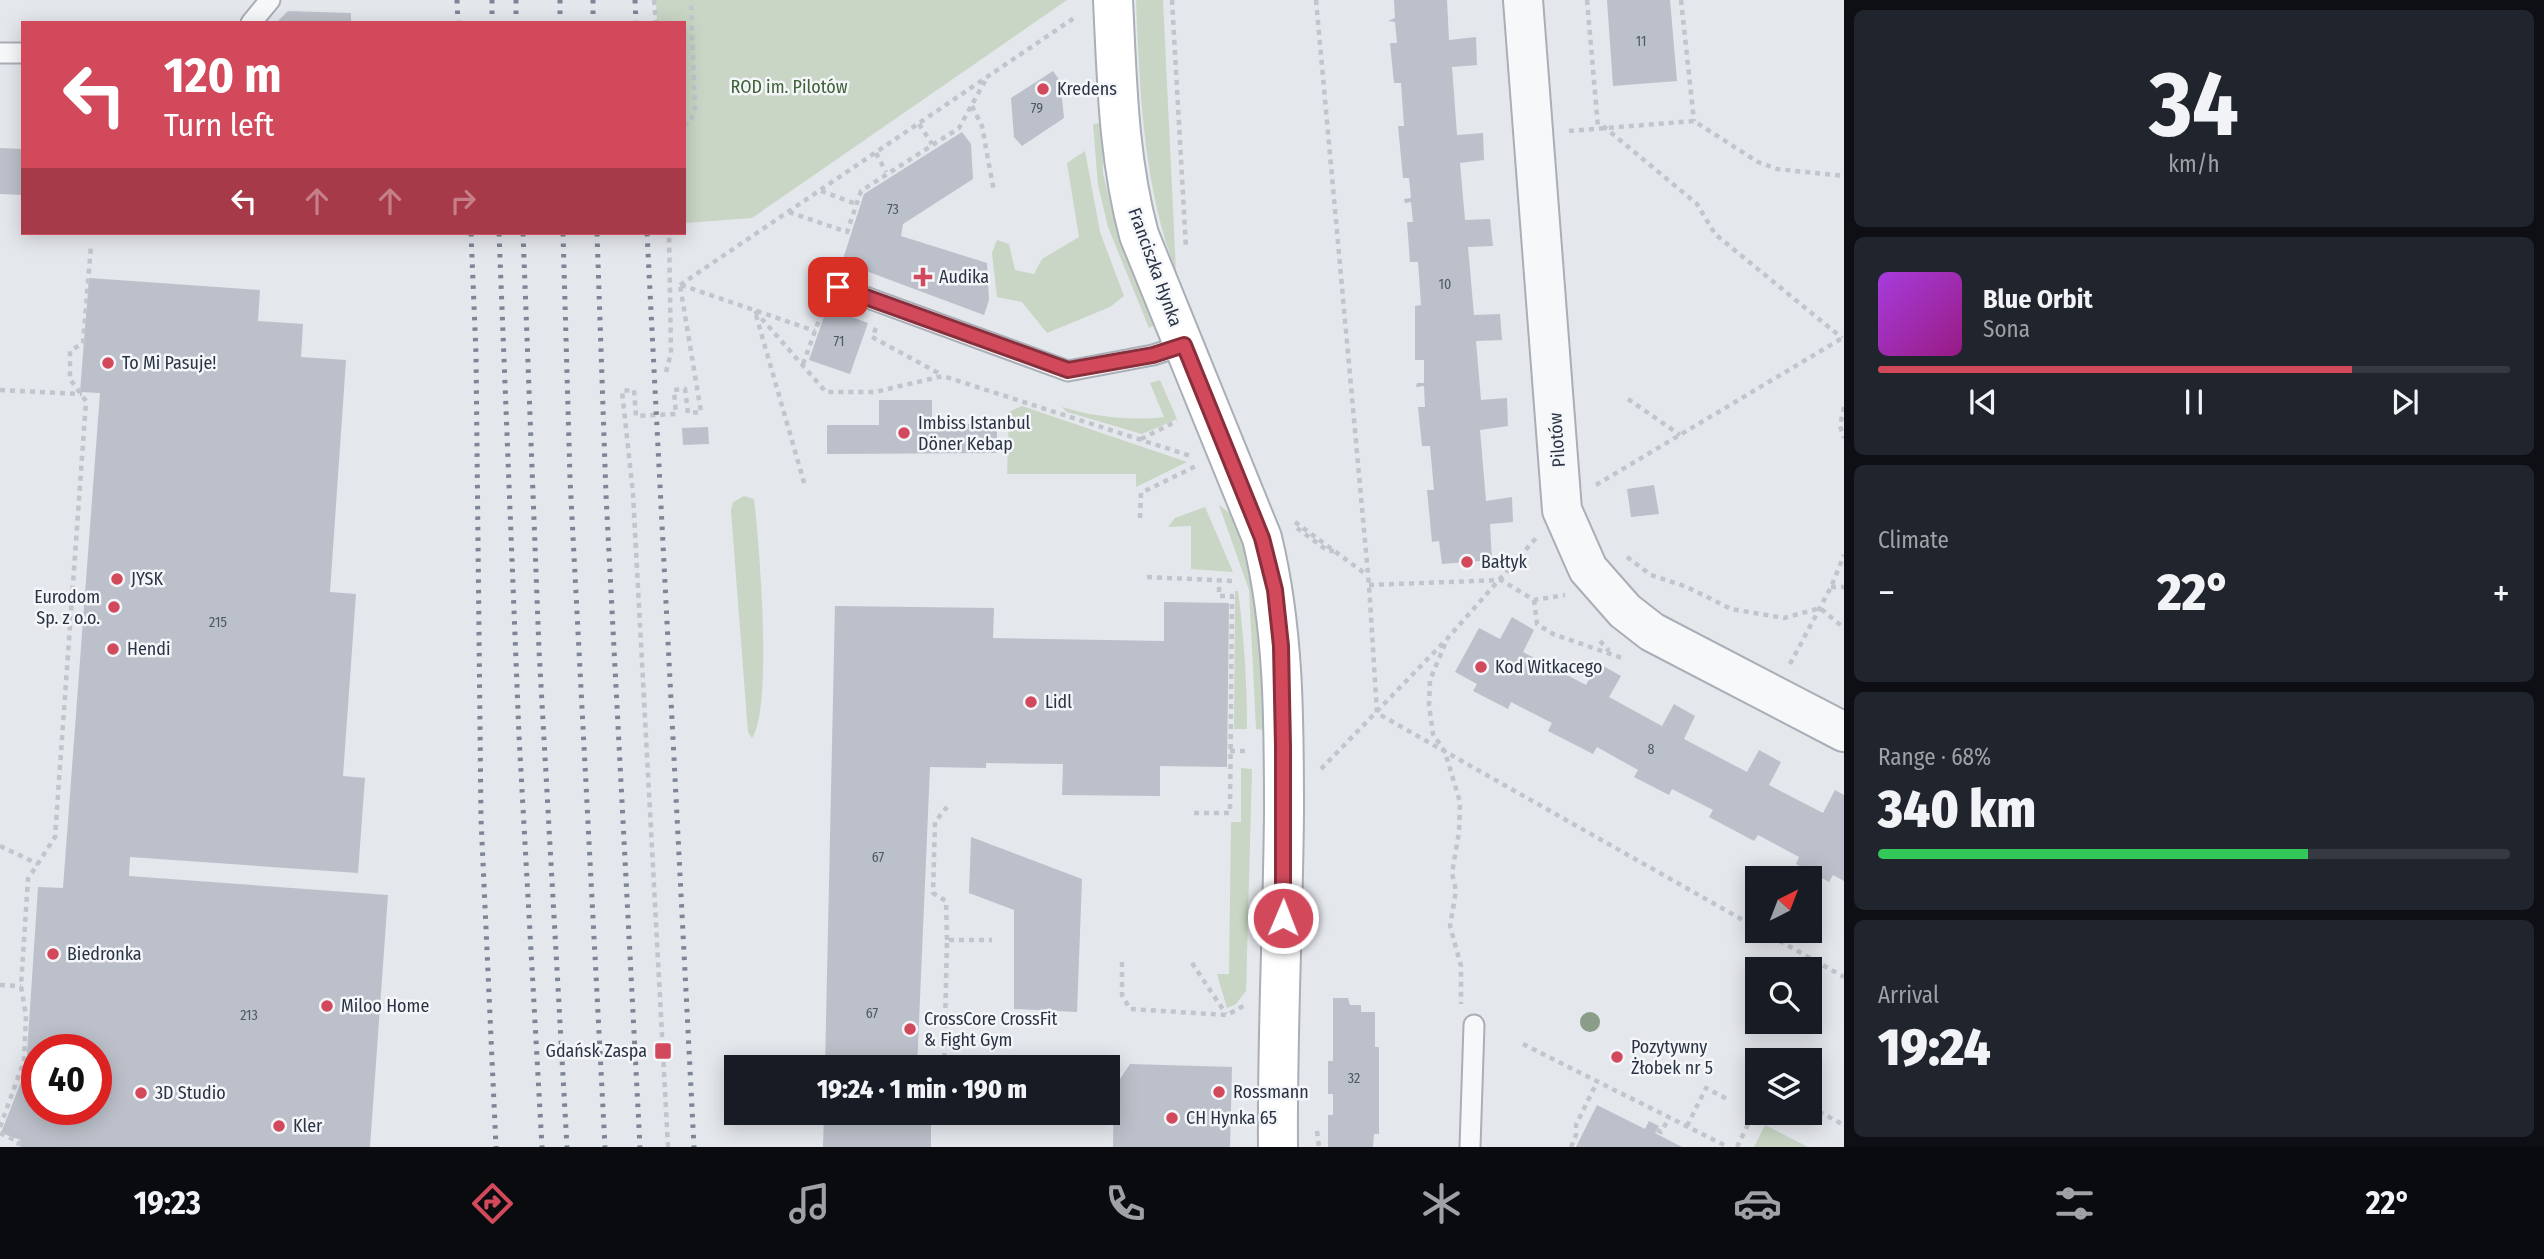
<!DOCTYPE html>
<html lang="en">
<head>
<meta charset="utf-8">
<style>
  :root { --surface:#171b24; --page:#20242c; --text:#f1f3f6; --muted:#9ea1a6; --line:#363941; --accent:#d1495b }
  body { margin:0; font-family:"Fira Sans Condensed",sans-serif; background:var(--page); color:var(--text); height:100vh; display:flex; flex-direction:column; font-size:26px; white-space:nowrap }
  * { box-sizing:border-box; margin:0 }
  p { font-size:23px; color:var(--muted) }
  .icon { flex:none; width:38px; height:38px; fill:none; stroke:currentColor; stroke-width:2; stroke-linecap:round; stroke-linejoin:round }
  .map { position:relative; flex:1; overflow:hidden }
  .side { display:flex; flex-direction:column; gap:10px; padding:10px; background:#0d0f14; width:700px }
  .side>* { flex:none }
  .top-card { position:absolute; left:21px; top:21px; width:665px; height:214px; border-radius:0px; box-shadow:0 4px 18px #0003; background:#d1495b; color:#fff; overflow:hidden }
  .needle { width:46px; rotate:42deg }
  .buttons { position:absolute; left:1745px; top:866px; display:grid; gap:14px }
  .buttons a { display:grid; place-items:center; width:77px; height:77px; border-radius:0px; background:var(--surface); box-shadow:0 4px 18px #0003; font-size:35px }
  .speed { position:absolute; left:21px; top:1034px; display:flex; gap:14px; font-size:35px; font-weight:700; text-align:center }
  .speed>* { display:grid; place-content:center; width:91px; height:91px; border-radius:50%; background:var(--surface); box-shadow:0 4px 18px #0003; line-height:1 }
  .speed .limit { border:10px solid #d22; background:#fff; color:#111 }
  .pin { position:absolute; display:grid; place-items:center; width:60px; height:60px; color:#fff; margin:-30px; border-radius:14px; box-shadow:0 4px 10px #0006 }
  .me { position:absolute; width:77px; margin:-38px; rotate:1deg; stroke-linejoin:round; filter:drop-shadow(0 0 5px #0008) }
  .turn { display:flex; align-items:center; gap:24px; height:147px; padding:0 28px; font-size:32px }
  .turn .icon { width:91px; height:91px; stroke-width:2.5 }
  .turn b { display:block; font-size:49px; line-height:60px }
  .lanes { display:flex; align-items:center; height:66px; padding:0 28px; background:#0003; justify-content:center; gap:35px; direction:ltr }
  .lanes .off { opacity:.35 }
  .big { font-size:52px; font-weight:800; line-height:1.1 }
  .side .tile { flex:1; display:flex; flex-direction:column; justify-content:center; gap:10px; min-width:0; padding:0 24px; border-radius:10px; background:var(--page) }
  .side .dial { align-items:center; gap:0 }
  .dial b { font-size:91px; line-height:1 }
  .song { display:flex; align-items:center; gap:21px }
  .cover { width:84px; height:84px; border-radius:10px; background:linear-gradient(135deg,hsl(280 70% 55%),hsl(310 70% 35%)) }
  .played { height:7px; border-radius:4px; background:linear-gradient(90deg,var(--accent) 75%,var(--line) 75%) }
  .keys { display:flex; justify-content:space-around; direction:ltr }
  .heat { display:flex; justify-content:space-between; align-items:center; font-size:38px; direction:ltr }
  .charge { height:10px; border-radius:5px; background:linear-gradient(90deg,#34c759 68%,var(--line) 0) }
  .trip { position:absolute; left:724px; top:1055px; width:396px; height:70px; border-radius:0px; background:var(--surface); box-shadow:0 4px 18px #0003; font-weight:800; line-height:70px; text-align:center }
  .tabs { display:flex; height:112px; justify-content:space-around; align-items:center; background:#090b0e; color:var(--muted) }
  .tabs .icon { width:49px; height:49px }
  .tabs .active { color:var(--accent) }
  .tabs b { font-size:32px; color:var(--text) }
  main { display:flex; flex:1; min-height:0 }
  .map>svg:first-child { display:block }
</style>
</head>
<body>
<main>
<div class="map">
<svg width="1844" height="1147" viewBox="0 0 1844 1147">
  <rect width="100%" height="100%" fill="#e4e7ec"/>
  <g fill="#c9d6c5">
    <polygon points="656,0 1067,0 752,218 686,223 684,23 657,23"/>
    <path d="M1136,0H1163L1176,272C1143,184 1140,94 1136,0Z"/>
    <polygon points="1102,123 1103,173 1115,223 1155,325 1149,328 1108,227 1098,185 1093,124"/>
    <polygon points="1085,151 1100,232 1124,296 1110,307 1047,333 1022,302 997,297 992,253 997,240 1009,244 1015,270 1034,274 1042,259 1079,237 1067,163"/>
    <path d="M1160,380L1177,419L1142,434L1067,412L1062,407C1095,417 1130,421 1164,417L1150,383Z"/>
    <polygon points="1022,406 1187,462 1136,487 1136,474 1007,474 1009,412"/>
    <path d="M744,496L754,499C759,543 773,706 752,738L748,732L731,511L733,502Z"/>
    <polygon points="1219,505 1236,518 1252,576 1258,608 1266,730 1256,729 1249,590"/>
    <polygon points="1205,507 1233,572 1191,569 1191,526 1168,527 1175,518"/>
    <path d="M1235,591H1238C1244,637 1247,682 1247,729H1234Z"/>
    <polygon points="1241,768 1252,769 1246,991 1236,1004 1227,1008 1217,974 1229,974 1231,822 1241,822"/>
    <polygon points="1765,1125 1808,1147 1754,1147"/>
  </g>
  <g fill="#bbc0ca" fill-rule="evenodd">
    <polygon points="1394,0 1447,0 1449,40 1476,37 1477,65 1452,67 1457,135 1483,133 1484,160 1460,163 1465,220 1490,219 1493,246 1468,247 1474,315 1500,314 1502,340 1476,341 1481,400 1507,398 1508,426 1480,430 1486,501 1512,497 1513,522 1490,524 1492,560 1442,564 1439,541 1432,542 1427,490 1434,490 1430,446 1422,446 1418,407 1425,407 1424,386 1416,387 1417,383 1424,383 1424,360 1415,360 1415,306 1421,305 1418,262 1410,262 1407,222 1413,222 1411,202 1405,203 1404,199 1411,198 1409,178 1403,178 1398,126 1404,126 1401,83 1394,83 1390,43 1397,43 1395,22 1388,21 1395,18"/>
    <polygon points="1607,0 1670,0 1677,81 1613,86"/>
    <polygon points="288,11 351,13 351,23 276,23"/>
    <polygon points="1053,71 1060,81 1064,118 1022,146 1014,137 1011,98"/>
    <polygon points="962,132 971,144 973,179 903,224 901,236 987,263 989,300 984,315 842,262 864,194"/>
    <polygon points="0,148 23,149 23,195 0,194"/>
    <path d="M89,278L260,290L258,321L303,324L301,357L346,360L330,592L356,594L343,776L365,778L358,873L130,857L129,876L388,895L370,1147H20L21,1140L1,1133L26,1069L38,887L63,888L100,393L80,392ZM37,1050H96V1110H37Z"/>
    <polygon points="827,308 868,323 850,374 809,360"/>
    <polygon points="879,400 932,400 932,424 997,424 997,453 827,454 827,425 879,425"/>
    <polygon points="708,427 709,444 683,445 682,428"/>
    <polygon points="1654,485 1659,514 1631,517 1627,489"/>
    <polygon points="1164,602 1229,603 1227,767 1160,766 1160,796 1062,795 1063,764 986,763 986,768 930,767 917,1068 825,1068 835,606 994,608 993,638 1164,641"/>
    <polygon points="1512,617 1534,630 1523,652 1586,685 1598,663 1621,676 1609,697 1662,726 1674,704 1695,716 1684,739 1747,772 1759,750 1781,762 1769,785 1823,813 1835,790 1844,795 1844,881 1833,875 1829,882 1796,864 1799,857 1758,835 1754,841 1709,817 1713,810 1672,789 1669,795 1634,777 1638,770 1597,747 1593,754 1548,731 1552,723 1511,702 1508,709 1473,691 1477,684 1455,672 1479,628 1500,639"/>
    <polygon points="971,837 1082,879 1077,1012 1014,1009 1014,910 969,893"/>
    <polygon points="1333,998 1348,998 1350,1005 1361,1005 1361,1012 1375,1012 1375,1047 1379,1047 1379,1134 1374,1134 1373,1147 1328,1147 1328,1115 1333,1115 1333,1094 1328,1094 1328,1061 1333,1061"/>
    <polygon points="1130,1064 1232,1067 1230,1147 1113,1147 1114,1088"/>
    <polygon points="1597,1105 1645,1129 1649,1121 1659,1126 1655,1133 1682,1147 1576,1147"/>
    <polygon points="824,1113 931,1113 931,1147 823,1147"/>
  </g>
  <g fill="none" stroke-linecap="round" stroke-linejoin="round">
    <defs>
      <g id="lane">
        <polyline points="251,23 270,0"/>
        <polyline points="0,53 23,53"/>
        <polyline points="838,287 1068,371 1153,355 1184,345"/>
        <polyline points="1470,1147 1474,1025"/>
      </g>
      <polyline id="street" points="1523,0 1562,510 1588,569 1625,611 1652,632 1844,732"/>
      <path id="secondary" d="M1113,0C1117,80 1118,157 1139,235L1262,538C1284,628 1284,720 1284,812C1283,924 1277,1035 1278,1147"/>
    </defs>
    <use href="#lane" stroke="#a9aeb7" stroke-width="23"/>
    <use href="#street" stroke="#a9aeb7" stroke-width="42"/>
    <use href="#secondary" stroke="#a9aeb7" stroke-width="42"/>
    <g stroke="#c2c5cb" stroke-width="4.5" stroke-dasharray="5 5" stroke-linecap="butt">
      <polyline points="654,0 656,23"/>
      <polyline points="1172,0 1186,248"/>
      <polyline points="1316,0 1369,585 1377,713 1757,928"/>
      <polyline points="1587,0 1598,127"/>
      <polyline points="1681,0 1694,121"/>
      <polyline points="972,106 982,126 994,192"/>
      <polyline points="919,124 932,144"/>
      <polyline points="684,126 691,121 695,107 691,0"/>
      <polyline points="1603,126 1697,204 1715,234 1842,338"/>
      <polyline points="1569,131 1694,121 1758,162 1777,169 1844,176"/>
      <polyline points="876,153 886,172"/>
      <polyline points="821,191 856,204"/>
      <polyline points="789,212 847,232 861,191 959,128 985,81"/>
      <polyline points="680,285 1077,16"/>
      <polyline points="681,285 815,331"/>
      <polyline points="755,311 826,392 875,392 943,376 1191,456"/>
      <polyline points="756,315 805,486"/>
      <polyline points="876,328 872,337 942,375"/>
      <polyline points="803,364 824,306"/>
      <polyline points="666,372 671,353 669,233"/>
      <polyline points="0,390 82,394"/>
      <polyline points="1628,399 1680,435"/>
      <polyline points="1844,407 1840,426 1844,438"/>
      <polyline points="1141,439 1177,421"/>
      <polyline points="1596,485 1844,337"/>
      <polyline points="1140,518 1141,493 1196,466"/>
      <polyline points="1295,522 1367,575"/>
      <polyline points="1297,528 1328,551 1334,551"/>
      <polyline points="1627,557 1651,575 1687,587 1731,609 1784,618 1820,608 1844,628"/>
      <polyline points="1147,577 1234,581"/>
      <polyline points="1369,585 1501,580 1534,600 1565,595"/>
      <polyline points="1831,587 1844,587"/>
      <polyline points="1534,600 1537,624 1553,634 1622,658"/>
      <polyline points="1600,641 1609,651"/>
      <polyline points="1445,644 1430,680 1429,705 1433,734 1445,752 1460,802 1459,832 1452,873 1456,891 1450,926 1461,966 1461,1004"/>
      <polyline points="1790,664 1831,587 1844,555"/>
      <polyline points="1230,751 1247,751"/>
      <polyline points="1321,769 1446,640 1537,537"/>
      <polyline points="1194,813 1230,813 1232,596 1219,596 1219,580"/>
      <polyline points="0,846 38,864"/>
      <polyline points="1762,931 1844,977"/>
      <polyline points="947,940 946,901 933,893 935,822 947,807"/>
      <polyline points="1122,962 1122,995 1130,1009 1227,1015 1245,1005"/>
      <polyline points="1192,963 1226,1014"/>
      <polyline points="0,985 21,986"/>
      <polyline points="1523,1044 1728,1147"/>
      <polyline points="944,1068 947,940 992,940"/>
      <polyline points="1810,1107 1844,1125"/>
      <polyline points="1687,1126 1706,1088 1729,1100"/>
      <polyline points="0,1127 24,1061 26,1016 21,986 28,879 55,837 86,401 70,379 70,351 83,343 91,246"/>
      <polyline points="1657,1130 1661,1132 1669,1118"/>
      <polyline points="1317,1131 1319,1147"/>
      <polyline points="0,1133 19,1142 18,1147"/>
      <polyline points="668,1147 633,494 622,391 634,390 636,416 676,414 674,390 685,389 688,413 701,412 680,285"/>
      <polyline points="1571,1147 1576,1135 1576,1125 1597,1082"/>
      <polyline points="1737,1147 1757,1106"/>
    </g>
    <use href="#lane" stroke="#f7f8fa" stroke-width="19"/>
    <use href="#street" stroke="#f7f8fa" stroke-width="38"/>
    <use href="#secondary" stroke="#fff" stroke-width="38"/>
    <g stroke="#7d8696" stroke-width="5" stroke-dasharray="3.5 7" stroke-linecap="butt">
      <polyline points="457,0 458,23"/>
      <polyline points="492,0 492,23"/>
      <polyline points="516,0 516,23"/>
      <polyline points="560,0 560,23"/>
      <polyline points="593,0 593,23"/>
      <polyline points="635,0 636,23"/>
      <polyline points="471,233 476,354 481,819 496,1147"/>
      <polyline points="499,233 519,736 542,1147"/>
      <polyline points="523,233 539,650 567,1147"/>
      <polyline points="563,233 570,479 605,1147"/>
      <polyline points="597,233 606,495 640,1147"/>
      <polyline points="647,233 694,1147"/>
    </g>
  </g>
  <circle fill="#899d89" cx="1590" cy="1022" r="10"/>
  <g fill="none" stroke-linecap="round" stroke-linejoin="round">
    <defs>
      <polyline id="route" points="838,287 1068,370 1153,355 1184,345 1262,538 1275,590 1281,646 1283,747 1283,918"/>
    </defs>
    <use href="#route" stroke="#882f3b" stroke-width="18"/>
    <use href="#route" stroke="#d1495b" stroke-width="12"/>
  </g>
  <g fill="#d1495b" stroke="#f4f6f9" stroke-width="2.5">
    <circle cx="1043" cy="89" r="7"/>
    <path d="M919.5 266.5h7v7h7v7h-7v7h-7v-7h-7v-7h7z"/>
    <circle cx="108" cy="363" r="7"/>
    <circle cx="904" cy="433" r="7"/>
    <circle cx="1467" cy="562" r="7"/>
    <circle cx="117" cy="579" r="7"/>
    <circle cx="114" cy="607" r="7"/>
    <circle cx="113" cy="649" r="7"/>
    <circle cx="1481" cy="667" r="7"/>
    <circle cx="1031" cy="702" r="7"/>
    <circle cx="53" cy="954" r="7"/>
    <circle cx="327" cy="1006" r="7"/>
    <circle cx="910" cy="1029" r="7"/>
    <rect x="654" y="1042" width="18" height="18" rx="3.5"/>
    <circle cx="1617" cy="1057" r="7"/>
    <circle cx="1219" cy="1092" r="7"/>
    <circle cx="141" cy="1093" r="7"/>
    <circle cx="1172" cy="1118" r="7"/>
    <circle cx="279" cy="1126" r="7"/>
  </g>
  <g text-anchor="middle" dominant-baseline="central" stroke-width="5" stroke-linejoin="round" paint-order="stroke">
    <g font-size="14" fill="#4f5766">
      <text x="1641" y="41">11</text>
      <text x="1037" y="108">79</text>
      <text x="893" y="209">73</text>
      <text x="1445" y="284">10</text>
      <text x="839" y="341">71</text>
      <text x="218" y="622">215</text>
      <text x="1651" y="749">8</text>
      <text x="878" y="857">67</text>
      <text x="872" y="1013">67</text>
      <text x="249" y="1015">213</text>
      <text x="1354" y="1078">32</text>
    </g>
    <g font-size="18" fill="#3f6138" stroke="#f4f6f9">
      <text x="789" y="87">ROD im. Pilotów</text>
    </g>
    <g font-size="18" fill="#2b3445" stroke="#f4f6f9" text-anchor="start">
      <text x="1057" y="89">Kredens</text>
      <text x="939" y="277">Audika</text>
      <text x="122" y="363">To Mi Pasuje!</text>
      <text x="918" y="423">Imbiss Istanbul<tspan x="918" dy="21">Döner Kebap</tspan></text>
      <text x="1481" y="562">Bałtyk</text>
      <text x="131" y="579">JYSK</text>
      <text x="100" y="597" text-anchor="end">Eurodom<tspan x="100" dy="21">Sp. z o.o.</tspan></text>
      <text x="127" y="649">Hendi</text>
      <text x="1495" y="667">Kod Witkacego</text>
      <text x="1045" y="702">Lidl</text>
      <text x="67" y="954">Biedronka</text>
      <text x="341" y="1006">Miloo Home</text>
      <text x="924" y="1019">CrossCore CrossFit<tspan x="924" dy="21">&amp; Fight Gym</tspan></text>
      <text x="1631" y="1047">Pozytywny<tspan x="1631" dy="21">Żłobek nr 5</tspan></text>
      <text x="647" y="1051" text-anchor="end">Gdańsk Zaspa</text>
      <text x="1233" y="1092">Rossmann</text>
      <text x="155" y="1093">3D Studio</text>
      <text x="1186" y="1118">CH Hynka 65</text>
      <text x="293" y="1126">Kler</text>
    </g>
    <g font-size="18" fill="#2b3445" stroke="#f4f6f9">
      <text transform="translate(1155 267) rotate(70)">Franciszka Hynka</text>
      <text transform="translate(1557 440) rotate(-94)">Pilotów</text>
    </g>
  </g>
</svg>
<div class="buttons">
<a><svg class="needle" viewBox="-14 -14 28 28"><path d="M0-13l5 13h-10z" fill="#e53935"/><path d="M0 13l5-13h-10z" fill="#9ea1a6"/></svg></a>
<a><svg class="icon" aria-label="search" viewBox="0 0 24 24"><circle cx="10" cy="10" r="6"/><path d="M15 15l6 6"/></svg></a>
<a><svg class="icon" aria-label="layers" viewBox="0 0 24 24"><path d="M12 4l9 5-9 5-9-5zM3 14l9 5 9-5"/></svg></a>
</div>
<div class="speed"><div class="limit">40</div></div>
<div class="pin" style="left:838px;top:287px;background:#d93025"><svg class="icon" aria-label="arrive" viewBox="0 0 24 24"><path d="M6 21V4h12l-3 4 3 4H6"/></svg></div>
<svg class="me" style="left:1283px;top:918px" viewBox="-20 -20 40 40"><circle r="17" fill="#d1495b" stroke="#fff" stroke-width="3"/><path d="M0-11L8 9 0 5-8 9z" fill="#fff"/></svg>
<div class="trip">19:24 · 1 min · 190 m</div>
<div class="top-card">
<div class="turn"><svg class="icon" aria-label="left" viewBox="0 0 24 24"><path d="M17 20v-9H6M10 6l-5 5 5 5"/></svg><div><b>120 m</b>Turn left</div></div>
<div class="lanes"><svg class="icon" aria-label="left" viewBox="0 0 24 24"><path d="M17 20v-9H6M10 6l-5 5 5 5"/></svg><svg class="icon off" aria-label="ahead" viewBox="0 0 24 24"><path d="M12 20V5M6 11l6-6 6 6"/></svg><svg class="icon off" aria-label="ahead" viewBox="0 0 24 24"><path d="M12 20V5M6 11l6-6 6 6"/></svg><svg class="icon off" aria-label="right" viewBox="0 0 24 24"><path d="M7 20v-9h11M14 6l5 5-5 5"/></svg></div>
</div>
</div>
<section class="side">
<div class="tile dial"><b>34</b><p>km/h</p></div>
<div class="tile">
<div class="song"><i class="cover"></i><div><b>Blue Orbit</b><p>Sona</p></div></div>
<div class="played"></div>
<div class="keys"><svg class="icon" aria-label="previous" viewBox="0 0 24 24"><path d="M18 5L8 12l10 7zM5 5v14"/></svg><svg class="icon" aria-label="pause" viewBox="0 0 24 24"><path d="M8 5v14M16 5v14"/></svg><svg class="icon" aria-label="next" viewBox="0 0 24 24"><path d="M6 5l10 7-10 7zM19 5v14"/></svg></div>
</div>
<div class="tile"><p>Climate</p>
<div class="heat"><a>−</a><b class="big">22°</b><a>+</a></div>
</div>
<div class="tile"><p>Range · 68%</p><b class="big">340 km</b><div class="charge"></div></div>
<div class="tile"><p>Arrival</p><b class="big">19:24</b></div>
</section>
</main>
<nav class="tabs">
<b>19:23</b>
<svg class="icon active" aria-label="directions" viewBox="0 0 24 24"><path d="M12 3l9 9-9 9-9-9zM9 14v-3h6M13 9l2 2-2 2"/></svg>
<svg class="icon" aria-label="music" viewBox="0 0 24 24"><path d="M9 18V5l10-2v13"/><circle cx="6" cy="18" r="3"/><circle cx="16" cy="16" r="3"/></svg>
<svg class="icon" aria-label="phone" viewBox="0 0 24 24"><path d="M5 4h4l2 5-3 2q2 4 5 5l2-3 5 2v4C11 20 4 13 5 4z"/></svg>
<svg class="icon" aria-label="climate" viewBox="0 0 24 24"><path d="M12 3v18M4 7l16 10M4 17L20 7"/></svg>
<svg class="icon" aria-label="car" viewBox="0 0 24 24"><path d="M5 17H2v-5l4-1 3-4h7l3 4 3 1v5h-3M9 17h6M6 11h13"/><circle cx="7" cy="17" r="2"/><circle cx="17" cy="17" r="2"/></svg>
<svg class="icon" aria-label="filters" viewBox="0 0 24 24"><path d="M4 7h16M4 17h16"/><circle cx="9" cy="7" r="2"/><circle cx="15" cy="17" r="2"/></svg>
<b>22°</b>
</nav>
</body>
</html>
